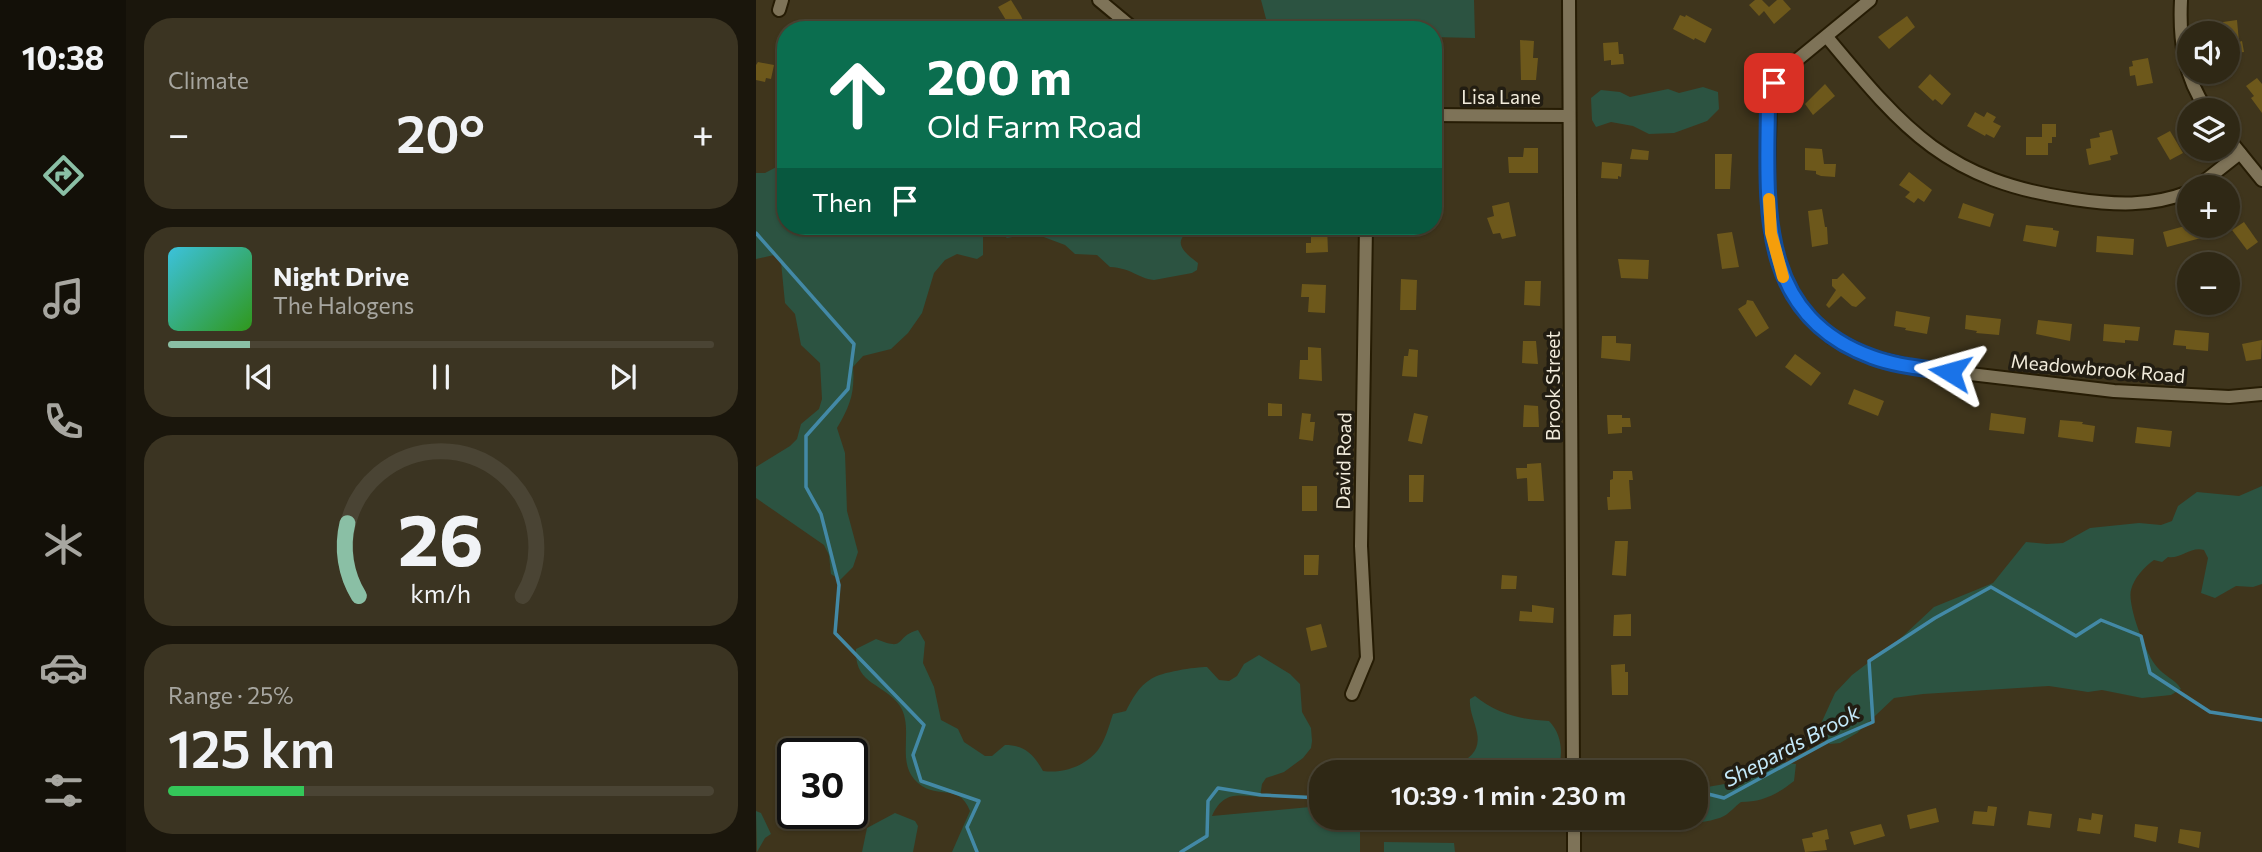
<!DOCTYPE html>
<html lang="en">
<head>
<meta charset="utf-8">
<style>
  :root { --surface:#2f2815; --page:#3b3422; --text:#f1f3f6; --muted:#a7a6a0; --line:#4a4434; --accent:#8abfa5 }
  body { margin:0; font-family:Commissioner,sans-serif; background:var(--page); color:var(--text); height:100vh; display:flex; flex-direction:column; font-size:26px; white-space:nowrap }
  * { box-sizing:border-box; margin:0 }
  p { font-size:23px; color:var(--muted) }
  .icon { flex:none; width:38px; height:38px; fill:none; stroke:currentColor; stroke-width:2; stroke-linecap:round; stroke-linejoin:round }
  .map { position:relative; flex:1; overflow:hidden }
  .panel { display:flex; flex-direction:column; gap:18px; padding:18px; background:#1a160c; width:630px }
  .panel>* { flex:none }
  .banner { position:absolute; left:21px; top:21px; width:665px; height:214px; border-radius:28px; box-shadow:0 2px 5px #0004,0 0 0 2px var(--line); background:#0b6e4f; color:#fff; overflow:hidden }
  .controls { position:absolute; left:1421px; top:21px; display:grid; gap:14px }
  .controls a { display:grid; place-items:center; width:63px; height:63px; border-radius:50%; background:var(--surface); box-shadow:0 2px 5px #0004,0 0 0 2px var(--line); font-size:35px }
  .speed { position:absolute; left:21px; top:738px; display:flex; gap:14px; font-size:35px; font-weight:700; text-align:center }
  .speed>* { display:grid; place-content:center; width:91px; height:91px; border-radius:50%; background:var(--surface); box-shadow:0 2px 5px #0004,0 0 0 2px var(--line); line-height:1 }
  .speed .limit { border:4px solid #111; border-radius:10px; background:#fff; color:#111 }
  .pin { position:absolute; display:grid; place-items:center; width:60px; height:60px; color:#fff; margin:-30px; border-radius:14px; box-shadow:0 4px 10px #0006 }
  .me { position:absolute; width:77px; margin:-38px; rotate:278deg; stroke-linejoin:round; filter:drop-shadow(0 0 5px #0008) }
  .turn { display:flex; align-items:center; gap:24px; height:147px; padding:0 35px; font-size:32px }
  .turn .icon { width:91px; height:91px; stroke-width:2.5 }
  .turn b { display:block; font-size:49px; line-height:60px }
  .then { display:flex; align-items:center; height:66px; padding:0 35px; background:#0003; gap:14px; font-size:26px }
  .big { font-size:52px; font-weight:600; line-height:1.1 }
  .panel .card { flex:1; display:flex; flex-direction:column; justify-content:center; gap:10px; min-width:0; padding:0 24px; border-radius:28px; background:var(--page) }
  .panel .dial { align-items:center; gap:0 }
  .dial svg { height:182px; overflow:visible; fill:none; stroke:var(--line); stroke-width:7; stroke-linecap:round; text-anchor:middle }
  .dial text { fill:var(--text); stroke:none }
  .song { display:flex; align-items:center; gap:21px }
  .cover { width:84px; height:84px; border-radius:10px; background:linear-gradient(135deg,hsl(190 70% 55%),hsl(110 70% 35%)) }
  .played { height:7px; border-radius:4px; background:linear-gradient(90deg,var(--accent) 15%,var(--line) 15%) }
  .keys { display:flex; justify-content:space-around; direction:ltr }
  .heat { display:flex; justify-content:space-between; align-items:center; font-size:38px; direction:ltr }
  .charge { height:10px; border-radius:5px; background:linear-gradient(90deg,#34c759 25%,var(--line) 0) }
  .trip { position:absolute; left:553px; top:760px; width:399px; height:70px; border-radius:28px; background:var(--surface); box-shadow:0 2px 5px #0004,0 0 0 2px var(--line); font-weight:600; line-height:70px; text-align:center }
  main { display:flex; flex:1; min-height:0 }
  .dock { display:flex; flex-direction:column; width:126px; justify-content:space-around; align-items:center; background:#131008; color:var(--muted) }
  .dock .icon { width:49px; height:49px }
  .dock .on { color:var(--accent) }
  .dock b { font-size:32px; color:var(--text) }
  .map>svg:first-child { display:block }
</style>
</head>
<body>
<main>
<nav class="dock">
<b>10:38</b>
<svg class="icon on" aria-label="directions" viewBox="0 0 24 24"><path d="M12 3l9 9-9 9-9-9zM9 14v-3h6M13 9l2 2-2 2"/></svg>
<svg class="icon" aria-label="music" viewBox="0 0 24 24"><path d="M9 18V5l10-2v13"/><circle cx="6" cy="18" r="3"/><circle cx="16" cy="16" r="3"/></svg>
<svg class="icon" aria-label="phone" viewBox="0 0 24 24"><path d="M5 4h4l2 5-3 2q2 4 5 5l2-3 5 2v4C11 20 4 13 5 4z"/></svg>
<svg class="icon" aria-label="climate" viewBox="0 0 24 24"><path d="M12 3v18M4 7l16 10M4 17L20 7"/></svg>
<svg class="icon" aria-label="car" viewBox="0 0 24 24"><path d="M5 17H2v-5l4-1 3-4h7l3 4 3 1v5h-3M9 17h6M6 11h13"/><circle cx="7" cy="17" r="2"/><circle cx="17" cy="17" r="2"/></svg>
<svg class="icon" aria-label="filters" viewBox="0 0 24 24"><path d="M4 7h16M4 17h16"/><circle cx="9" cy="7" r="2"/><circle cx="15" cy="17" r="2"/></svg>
</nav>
<section class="panel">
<div class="card"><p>Climate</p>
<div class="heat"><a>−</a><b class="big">20°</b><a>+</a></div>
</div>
<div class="card">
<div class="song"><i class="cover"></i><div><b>Night Drive</b><p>The Halogens</p></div></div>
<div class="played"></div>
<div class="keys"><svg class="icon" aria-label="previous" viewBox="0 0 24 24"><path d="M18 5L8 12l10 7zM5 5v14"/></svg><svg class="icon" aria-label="pause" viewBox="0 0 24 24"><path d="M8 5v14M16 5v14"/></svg><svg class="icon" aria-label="next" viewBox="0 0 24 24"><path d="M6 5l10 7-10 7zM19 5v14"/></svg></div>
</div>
<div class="card dial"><svg viewBox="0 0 100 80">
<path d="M14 69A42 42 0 1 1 86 69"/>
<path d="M14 69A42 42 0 0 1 9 37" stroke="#8abfa5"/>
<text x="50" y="56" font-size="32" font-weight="700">26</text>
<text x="50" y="72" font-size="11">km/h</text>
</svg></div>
<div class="card"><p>Range · 25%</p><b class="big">125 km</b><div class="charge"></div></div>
</section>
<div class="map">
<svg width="1506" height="852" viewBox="0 0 1506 852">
  <rect width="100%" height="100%" fill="#3f351c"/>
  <g fill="#2c5341">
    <polygon points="505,0 718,0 719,38 677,37 677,30 513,30"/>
    <polygon points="947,87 962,92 963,109 951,121 918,133 893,134 877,126 855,122 840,127 836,120 835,98 845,90 864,92 874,97 912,89 923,93"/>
    <path d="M30,162V226H138L142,232L151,234L174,226H235L227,233V255L221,259L201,254L189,260L178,273L166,313L152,333L135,349L107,356L97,367C99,393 94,406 81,428L89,453L91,511L102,552L97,567L84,580L75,574L73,555L68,545L0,498V467L34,446L41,439L45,424L63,409L66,399L64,363L45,345L39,314L29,303L25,262L18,255L0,259V173H9Z"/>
    <path d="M236,226H440C436,231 429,233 426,238C420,248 436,258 442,263L441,270L436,273L398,280C381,278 376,268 354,267L341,255L319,254L309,245L277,233L251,238Z"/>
    <path d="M1506,486V584L1497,587L1480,586L1459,598L1445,593L1452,558L1448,550C1435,546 1425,559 1412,557L1406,562L1398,560C1388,567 1378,578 1375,590C1371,605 1390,655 1401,667C1408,676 1419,679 1425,689L1415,695L1386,698L1346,690L1332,692L1293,686L1167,694L1138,698L1101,733L1084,743L1074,744L1067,739L1063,728L1079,693L1096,675L1146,637L1178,607L1237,583L1270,542L1291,544L1307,543L1334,528L1383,523L1405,525L1416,521L1422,506L1441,492L1483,496Z"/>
    <path d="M162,630L169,642L167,663L178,687L185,720L202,729L208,742L229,756H236L249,745C269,745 278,755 287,771C306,774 330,766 342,750C349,741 353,726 357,714L370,711C376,699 383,686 395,679C405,672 439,667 451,667L463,680L473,681L481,676L488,664L503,655L534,674L544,684L546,712L555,728L556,741L555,748L547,758L528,772L510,778L506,784L504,797C482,795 467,791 456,816L565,806V817H604V852H196L214,811C202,780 179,803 158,779C141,759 158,728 144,706C128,683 98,685 100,649L120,639C152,652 137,637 162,630Z"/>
    <path d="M719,696C741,714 766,720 793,721C806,734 808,755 801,772H674C694,767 727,761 721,733C719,721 713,711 714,699Z"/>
    <path d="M1022,762L1040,764L1038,781C1022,794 1006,802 985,802C979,806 974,813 968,816C953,824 905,828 893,817H940V789L980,782L990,773Z"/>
    <polygon points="0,811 5,813 15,834 9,838 1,852"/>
    <polygon points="139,813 159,821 162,826 157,852 106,852 111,828"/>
    <polygon points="628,842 698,843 699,852 628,852"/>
  </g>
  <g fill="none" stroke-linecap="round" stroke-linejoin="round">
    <g stroke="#4389a6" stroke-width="3.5">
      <polyline points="0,233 98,344 92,389 50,436 50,487 65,514 83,585 79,633 168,725 157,755 165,781 223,801 211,827 221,852"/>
      <polyline points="940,791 968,798 1073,741 1117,722 1113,661 1179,618 1235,587 1320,636 1345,620 1385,636 1394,673 1454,712 1506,720"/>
      <polyline points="788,817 804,821"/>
      <polyline points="425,852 451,836 452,801 462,788 505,795 565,798"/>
    </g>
  </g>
  <g fill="#6d581b">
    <polygon points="255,0 265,16 271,30 256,30 242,7"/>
    <polygon points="999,0 1006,0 1013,7 1021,0 1027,0 1035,9 1018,24 1008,11 1003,16 993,5"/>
    <polygon points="924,15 929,17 930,15 956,29 949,43 939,38 938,40 917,29"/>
    <polygon points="1151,16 1159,27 1133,49 1122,37"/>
    <polygon points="1481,20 1483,42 1486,41 1488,52 1472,54 1472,33 1468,33 1467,22"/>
    <polygon points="764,40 778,41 777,58 782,58 780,80 765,80"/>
    <polygon points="862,42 863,54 867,54 868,64 855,65 855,60 848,61 847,43"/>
    <polygon points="1392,58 1397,83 1381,86 1379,75 1374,76 1373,67 1377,66 1376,61"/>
    <polygon points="2,62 18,65 15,79 10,78 9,82 0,80 0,65"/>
    <polygon points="1174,74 1195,94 1186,105 1179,99 1177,101 1162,87"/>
    <polygon points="1501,78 1506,84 1506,113 1495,98 1498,96 1490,86"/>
    <polygon points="1069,84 1079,96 1057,115 1049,104"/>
    <polygon points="1219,112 1228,117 1231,112 1240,117 1237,122 1245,126 1238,138 1230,134 1229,136 1211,126"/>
    <polygon points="1286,124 1300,124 1300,137 1296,137 1296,143 1292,143 1292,155 1270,155 1270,137 1286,137"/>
    <polygon points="1356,130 1362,154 1354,156 1355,160 1333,165 1330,149 1335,148 1334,139 1344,137 1343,133"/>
    <polygon points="1414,131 1427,153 1414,160 1401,138"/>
    <polygon points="768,148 782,148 782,173 753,173 752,157 767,157"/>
    <polygon points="1049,148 1066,149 1068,164 1080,164 1079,177 1065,176 1060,174 1060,171 1049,170"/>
    <polygon points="876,149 893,151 892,160 874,159"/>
    <polygon points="959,154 976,154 974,189 959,189"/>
    <polygon points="846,162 866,164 865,177 862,176 862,179 845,178"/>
    <polygon points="1153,172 1176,190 1168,202 1162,198 1158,203 1149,197 1154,192 1143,185"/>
    <polygon points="753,202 760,236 746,239 744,233 737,234 731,218 738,216 736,206"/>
    <polygon points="1207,203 1238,214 1234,227 1202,218"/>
    <polygon points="1066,209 1069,227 1071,227 1072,244 1056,247 1052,211"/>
    <polygon points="1488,222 1502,242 1491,250 1476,230"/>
    <polygon points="1270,225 1297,228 1297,230 1303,231 1300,247 1267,241"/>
    <polygon points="555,226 571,226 572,252 550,253 550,243 555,243"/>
    <polygon points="1429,226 1429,228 1441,226 1445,238 1411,247 1407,232"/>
    <polygon points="976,232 983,267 966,269 961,234"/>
    <polygon points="1341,236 1378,239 1377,255 1340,252"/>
    <polygon points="862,259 893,260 892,279 865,278"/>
    <polygon points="1087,273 1110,298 1100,307 1096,306 1085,296 1073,308 1070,305 1080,290 1076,286 1076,279 1081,279"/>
    <polygon points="645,279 661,280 660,310 644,310"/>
    <polygon points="769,281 785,281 784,306 768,305"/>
    <polygon points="546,284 570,285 569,313 552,312 553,297 545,297"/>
    <polygon points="991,300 997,301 1013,328 1000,337 982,309 990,304"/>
    <polygon points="1140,311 1174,317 1171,334 1149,330 1150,328 1138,326"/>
    <polygon points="1210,315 1245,319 1243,335 1220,333 1221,331 1209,329"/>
    <polygon points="1282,320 1316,324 1314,341 1280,334"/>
    <polygon points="1348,324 1384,327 1382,341 1369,340 1369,343 1347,341"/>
    <polygon points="1419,330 1453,333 1452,351 1430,349 1430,346 1417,345"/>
    <polygon points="846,336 860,336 860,343 875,344 874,361 845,358"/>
    <polygon points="1506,340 1505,359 1490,361 1486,344"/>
    <polygon points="767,341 780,341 782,364 766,363"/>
    <polygon points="552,347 565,348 566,381 543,379 544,360 552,360"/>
    <polygon points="653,349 662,350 661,377 646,376 648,356 652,356"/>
    <polygon points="1039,354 1065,373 1055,386 1029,367"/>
    <polygon points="1098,389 1128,401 1122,416 1092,404"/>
    <polygon points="512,403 526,404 526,416 512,416"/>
    <polygon points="768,405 782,406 783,427 767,427"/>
    <polygon points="546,413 555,414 554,422 559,422 557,441 543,439"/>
    <polygon points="658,413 672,416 666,444 652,441"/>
    <polygon points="1235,413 1270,418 1268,434 1233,430"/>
    <polygon points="851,415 866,415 866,418 874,418 875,427 866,427 866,433 852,434"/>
    <polygon points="1304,420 1327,422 1326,424 1339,426 1337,442 1302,437"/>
    <polygon points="1381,427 1416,431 1414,447 1379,443"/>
    <polygon points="785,463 788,501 772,501 771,478 761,479 760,468 771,468 771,464"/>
    <polygon points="857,471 876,471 877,480 873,480 875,509 852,510 851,497 854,497 854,480 857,479"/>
    <polygon points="653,475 668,475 667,502 653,502"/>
    <rect x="546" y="486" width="15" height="25"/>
    <polygon points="859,541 872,541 870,576 856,575"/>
    <polygon points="548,555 563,555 562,575 548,575"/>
    <polygon points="746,575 761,576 760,589 745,589"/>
    <polygon points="776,605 798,608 797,623 763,621 764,611 776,612"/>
    <polygon points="875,614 875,636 857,636 858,615"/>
    <polygon points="565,624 571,647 555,651 550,628"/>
    <polygon points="869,664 869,672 872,672 872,695 856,695 855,665"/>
    <polygon points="1232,806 1241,807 1238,826 1216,824 1218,811 1231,812"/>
    <polygon points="1180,808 1183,822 1154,829 1151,815"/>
    <polygon points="1273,811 1296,814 1294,828 1271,825"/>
    <polygon points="1336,813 1347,815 1344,834 1321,831 1323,818 1335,820"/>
    <polygon points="1125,824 1129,836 1098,845 1094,832"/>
    <polygon points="1379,824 1402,827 1400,842 1378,837"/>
    <polygon points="1071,829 1073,839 1069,840 1071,850 1049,852 1046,839 1057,837 1056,833"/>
    <polygon points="1424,829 1445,832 1443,848 1422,843"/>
  </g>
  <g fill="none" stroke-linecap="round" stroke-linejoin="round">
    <defs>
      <g id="street">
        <polyline points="343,0 379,30"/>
        <polyline points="813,0 817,772"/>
        <polyline points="1114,0 1030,69 1014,93 1012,184 1015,233 1028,277 1042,302 1061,325 1075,337 1115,357 1163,368 1358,391 1473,397 1506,394"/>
        <path d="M1425,0C1423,40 1428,77 1451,110"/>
        <polyline points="23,10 26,0"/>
        <path d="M1071,37C1149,131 1191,181 1318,199C1358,205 1394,207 1433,192"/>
        <polyline points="677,115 813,116"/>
        <polyline points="1472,138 1506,180"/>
        <polyline points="1441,187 1484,153"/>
        <polyline points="596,694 611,658 605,546 610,226"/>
        <polyline points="818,817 818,852"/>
      </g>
    </defs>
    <use href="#street" stroke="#261c04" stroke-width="16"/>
    <use href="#street" stroke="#7e7358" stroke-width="12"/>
  </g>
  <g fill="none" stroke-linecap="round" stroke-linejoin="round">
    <defs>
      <path id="route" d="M1018,83L1012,103C1011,204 1000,315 1116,357C1140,366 1168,368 1194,372"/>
    </defs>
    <use href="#route" stroke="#114b97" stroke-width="18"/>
    <use href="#route" stroke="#1a73e8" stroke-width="12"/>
    <polyline stroke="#f59e0b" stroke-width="12" points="1013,199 1015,233 1027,277"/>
  </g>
  <g text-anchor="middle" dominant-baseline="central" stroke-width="7" stroke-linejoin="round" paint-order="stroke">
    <g font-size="19" fill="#f1ebdb" stroke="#221d12">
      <text x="745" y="96">Lisa Lane</text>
      <text transform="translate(1342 368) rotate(5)">Meadowbrook Road</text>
      <text transform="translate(796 386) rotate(-90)">Brook Street</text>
      <text transform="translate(587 461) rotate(-89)">David Road</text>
    </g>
    <g font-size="21" font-style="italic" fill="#c4e9fa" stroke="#221d12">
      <text transform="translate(1035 745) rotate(-28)">Shepards Brook</text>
    </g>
  </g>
</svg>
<div class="controls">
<a><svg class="icon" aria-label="sound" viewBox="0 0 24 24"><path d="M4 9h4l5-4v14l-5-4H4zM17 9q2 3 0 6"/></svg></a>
<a><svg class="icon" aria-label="layers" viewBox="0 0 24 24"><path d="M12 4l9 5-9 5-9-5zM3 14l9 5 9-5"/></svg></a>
<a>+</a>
<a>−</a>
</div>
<div class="speed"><div class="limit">30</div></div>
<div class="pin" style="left:1018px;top:83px;background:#d93025"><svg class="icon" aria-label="arrive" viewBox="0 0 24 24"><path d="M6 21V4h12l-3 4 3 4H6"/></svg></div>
<svg class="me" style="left:1194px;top:372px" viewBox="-20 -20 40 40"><path d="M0-17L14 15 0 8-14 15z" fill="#1a73e8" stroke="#fff" stroke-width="4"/></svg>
<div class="trip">10:39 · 1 min · 230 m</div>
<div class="banner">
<div class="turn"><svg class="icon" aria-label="ahead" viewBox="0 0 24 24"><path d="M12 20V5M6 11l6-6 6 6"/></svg><div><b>200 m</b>Old Farm Road</div></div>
<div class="then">Then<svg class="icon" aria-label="arrive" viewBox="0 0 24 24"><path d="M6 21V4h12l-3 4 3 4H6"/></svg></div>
</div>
</div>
</main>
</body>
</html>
